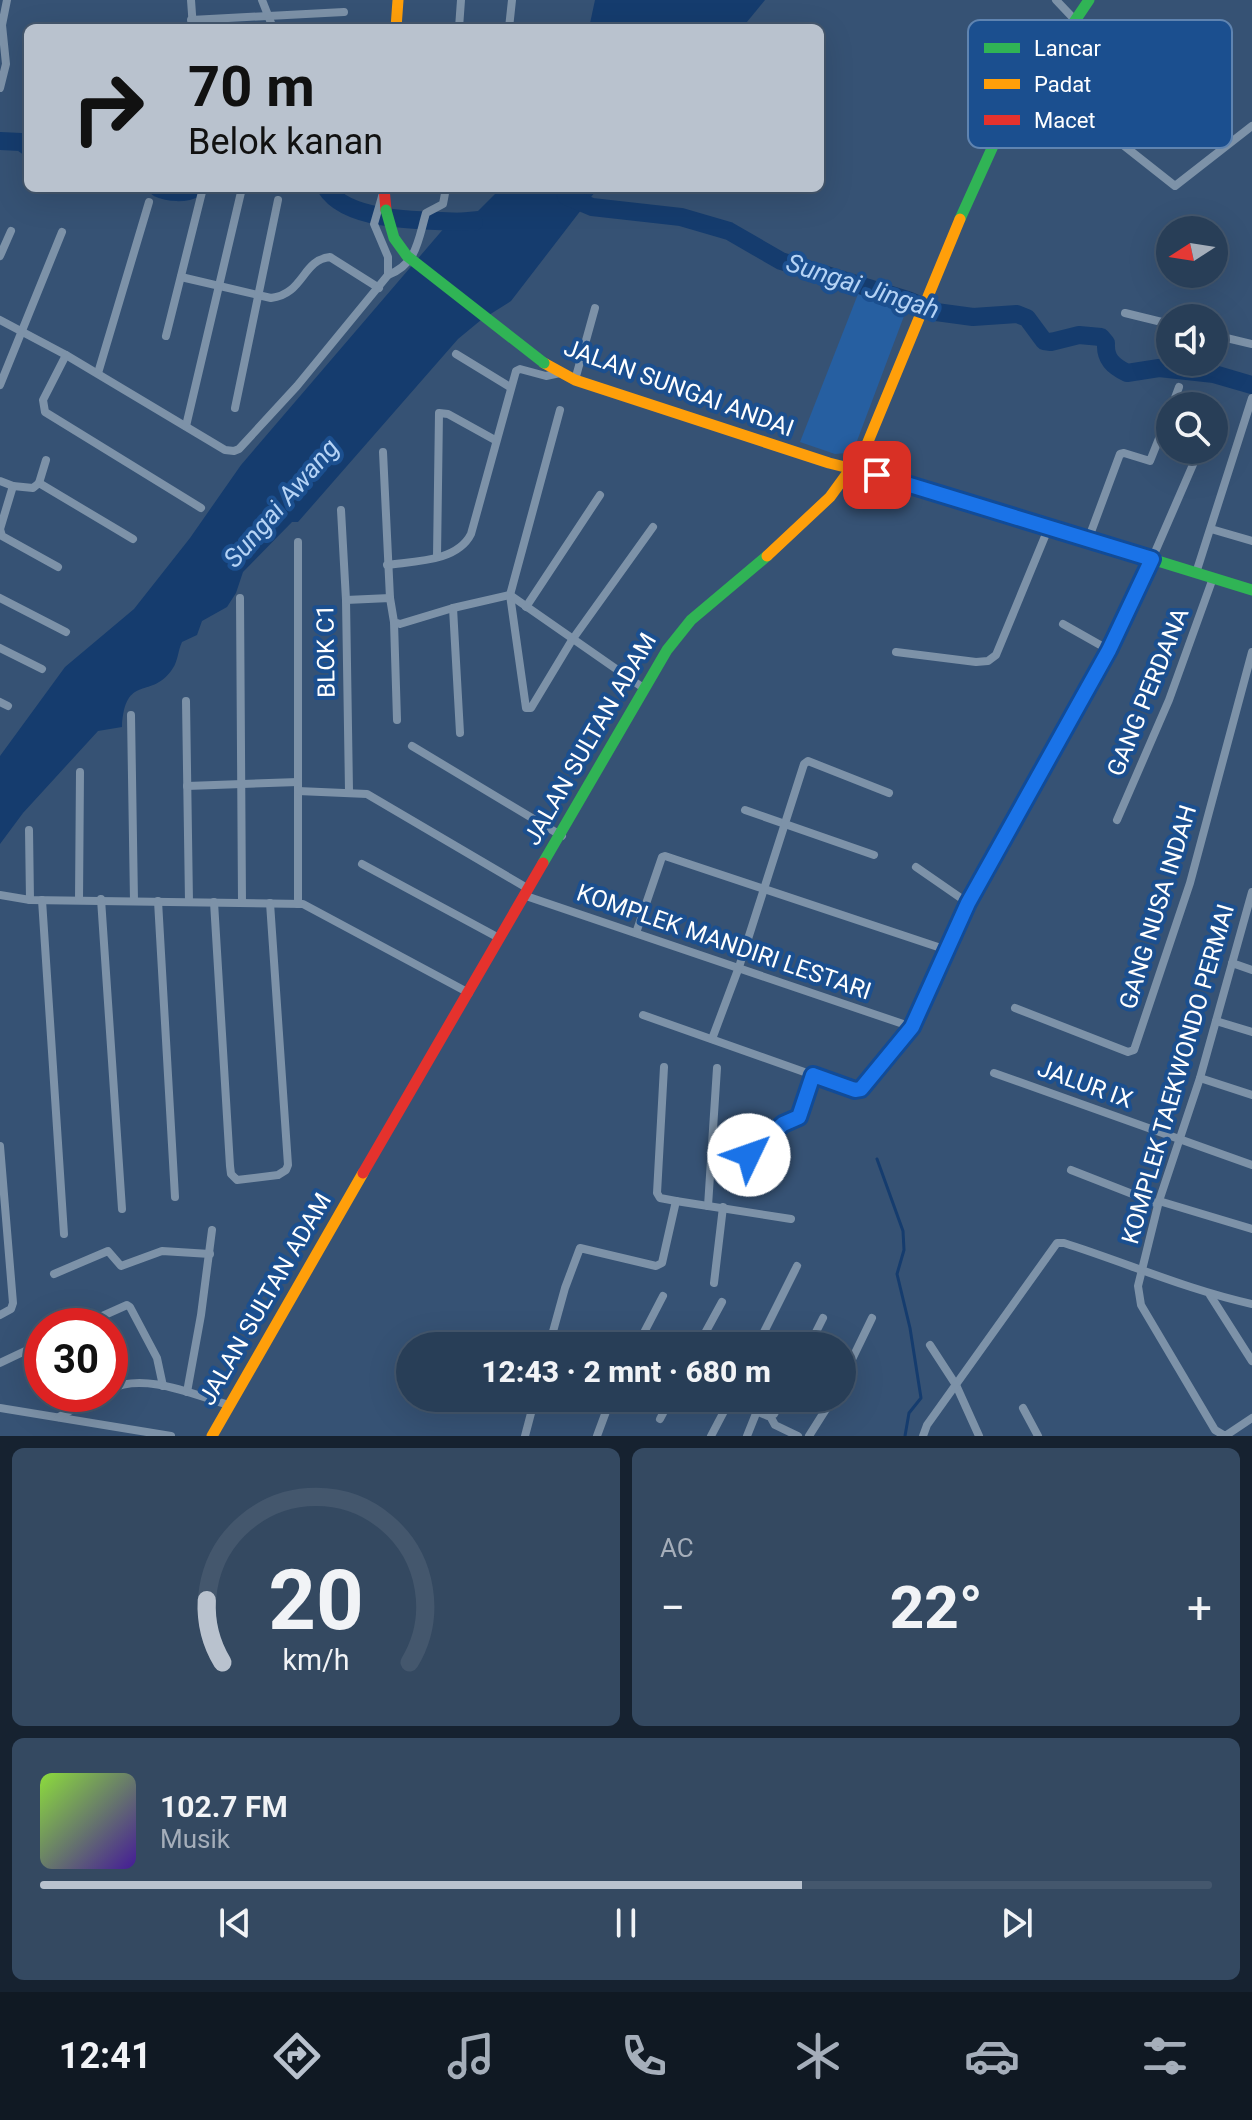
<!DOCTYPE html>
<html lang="id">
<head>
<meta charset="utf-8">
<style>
  :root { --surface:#283e57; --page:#344961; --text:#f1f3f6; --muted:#a5aeba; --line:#44576d; --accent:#b9c2ce }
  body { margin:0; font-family:Roboto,sans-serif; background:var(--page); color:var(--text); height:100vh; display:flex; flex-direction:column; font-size:30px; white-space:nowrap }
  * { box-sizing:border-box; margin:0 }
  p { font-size:26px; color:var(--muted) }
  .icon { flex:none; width:44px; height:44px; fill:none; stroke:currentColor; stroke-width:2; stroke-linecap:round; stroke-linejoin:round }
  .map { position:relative; height:1436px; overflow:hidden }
  .drawer { display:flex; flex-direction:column; gap:12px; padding:12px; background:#162230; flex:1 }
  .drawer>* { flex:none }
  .guide { position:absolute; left:24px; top:24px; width:800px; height:168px; border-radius:12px; box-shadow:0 8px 32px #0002,0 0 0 2px var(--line); background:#b9c2ce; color:#111; overflow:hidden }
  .needle { width:52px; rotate:258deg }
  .controls { position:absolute; left:1156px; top:216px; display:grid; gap:16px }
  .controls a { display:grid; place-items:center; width:72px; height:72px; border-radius:50%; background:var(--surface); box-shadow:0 8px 32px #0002,0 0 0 2px var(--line); font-size:40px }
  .speed { position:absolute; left:24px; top:1308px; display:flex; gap:16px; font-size:40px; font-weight:700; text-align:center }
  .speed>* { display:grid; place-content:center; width:104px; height:104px; border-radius:50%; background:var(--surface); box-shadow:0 8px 32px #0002,0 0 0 2px var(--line); line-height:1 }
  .speed .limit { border:12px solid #d22; background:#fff; color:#111 }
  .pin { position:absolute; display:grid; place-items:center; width:68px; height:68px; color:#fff; margin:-34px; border-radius:16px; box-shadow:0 4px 12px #0006 }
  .me { position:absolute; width:88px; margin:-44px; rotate:48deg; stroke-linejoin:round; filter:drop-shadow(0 0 6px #0008) }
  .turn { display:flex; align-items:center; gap:28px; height:168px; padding:0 32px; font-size:36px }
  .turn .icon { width:104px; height:104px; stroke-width:2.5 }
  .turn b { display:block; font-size:56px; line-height:68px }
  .big { font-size:60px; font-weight:800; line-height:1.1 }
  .drawer .tile { flex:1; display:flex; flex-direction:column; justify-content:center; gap:12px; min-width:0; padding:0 28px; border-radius:12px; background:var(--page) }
  .drawer .dial { align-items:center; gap:0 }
  .dial svg { height:208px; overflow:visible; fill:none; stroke:var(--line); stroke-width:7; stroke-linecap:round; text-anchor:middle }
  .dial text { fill:var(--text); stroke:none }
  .song { display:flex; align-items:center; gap:24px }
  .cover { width:96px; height:96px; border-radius:12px; background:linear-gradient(135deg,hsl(90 70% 55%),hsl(260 70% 35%)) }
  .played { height:8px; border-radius:4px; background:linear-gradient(90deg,var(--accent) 65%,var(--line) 65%) }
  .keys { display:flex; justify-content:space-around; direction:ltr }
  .heat { display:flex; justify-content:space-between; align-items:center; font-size:44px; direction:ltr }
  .drawer .tiles { flex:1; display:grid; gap:12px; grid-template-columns:1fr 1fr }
  .tile:last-child { grid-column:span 2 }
  .trip { position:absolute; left:396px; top:1332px; width:460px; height:80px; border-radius:40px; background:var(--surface); box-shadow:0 8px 32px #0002,0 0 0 2px var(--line); font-weight:800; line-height:80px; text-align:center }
  .dock { display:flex; height:128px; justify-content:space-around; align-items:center; background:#101923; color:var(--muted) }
  .dock .icon { width:56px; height:56px }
  .dock .selected { color:var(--accent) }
  .dock b { font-size:36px; color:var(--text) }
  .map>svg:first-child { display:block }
</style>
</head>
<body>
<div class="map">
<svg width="1252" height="1436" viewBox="0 0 1252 1436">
  <rect width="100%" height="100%" fill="#365274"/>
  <polygon fill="#265fa1" points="858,294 907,308 857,441 847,453 835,454 800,442"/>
  <g fill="#153c6e">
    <polygon points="595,0 765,0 742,28 589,28"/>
    <path d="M501,188H598L511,301L481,320L458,339L298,522H292L243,572L236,593L227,607L202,621L197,635L182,642C178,650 178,661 173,668C152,701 125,672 122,727L98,731L23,813L0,844V756L65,667L134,609L190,538L241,465L457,213L478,211Z"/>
  </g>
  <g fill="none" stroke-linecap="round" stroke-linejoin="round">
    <polyline stroke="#153c6e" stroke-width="3" points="877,1159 903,1231 904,1250 897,1274 910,1328 921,1398 909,1413 905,1436"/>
    <g stroke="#153c6e" stroke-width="18">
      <polyline points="0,141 21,142 28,147"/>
      <path d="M158,188C169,193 185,194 196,188"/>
      <path d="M326,188C349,225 435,220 474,222"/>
      <path d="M566,196L592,207L681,217L729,231L781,261L908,300L936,312L973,317L1017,314L1027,318L1044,341L1051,342L1079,335L1101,337L1106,343C1105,359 1113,366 1127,373L1159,368L1214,374L1252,385"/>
    </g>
    <g stroke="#7d92a8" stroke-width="8">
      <polyline points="191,0 193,28"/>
      <polyline points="262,0 273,28"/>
      <polyline points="1056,0 1075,20"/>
      <polyline points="191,20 344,12"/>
      <polyline points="459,28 461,0"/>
      <polyline points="509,28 512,0"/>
      <polyline points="1037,77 1175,186 1252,126"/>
      <polyline points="0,88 6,64 2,25 7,0"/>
      <polyline points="0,256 11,231"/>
      <path d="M388,275C417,264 418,240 426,213L443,204L446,188"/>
      <path d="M181,277L271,298C304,294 302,260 330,257L379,288"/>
      <polyline points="1125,313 1170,324"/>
      <polyline points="0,320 66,355 43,400 45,412 201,508"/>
      <polyline points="1214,335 1252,344"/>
      <polyline points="166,336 203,188"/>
      <polyline points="456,354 510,387"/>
      <polyline points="66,355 225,450 234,451 239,449 297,386 388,275 388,257 374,224 383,193"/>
      <polyline points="98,373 149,202"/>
      <polyline points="575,380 595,308"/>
      <polyline points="0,385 62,232"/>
      <polyline points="1172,406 1179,387"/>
      <polyline points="235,408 278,200"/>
      <polyline points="560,410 510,595 526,708 531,708 572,640 653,527"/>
      <polyline points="186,426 242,188"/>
      <polyline points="383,452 390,598"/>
      <polyline points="0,481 13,486 0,529 2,536 58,567"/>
      <polyline points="39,483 46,460"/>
      <polyline points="13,486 33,488 39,483 133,539"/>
      <polyline points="341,510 346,600 349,791"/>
      <polyline points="1211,529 1252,541"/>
      <polyline points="1088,540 1120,454 1124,453 1150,461 1170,411"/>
      <polyline points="298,542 298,904"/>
      <polyline points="437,557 439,413 448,414 495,440"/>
      <path d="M387,565C414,561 457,562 471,534L516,371L520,369L546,376L560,373"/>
      <polyline points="1196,573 1252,398"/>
      <polyline points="0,598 66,632"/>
      <polyline points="240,598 242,902"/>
      <polyline points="346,600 390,598 394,622 400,624 453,608 510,595 642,687"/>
      <polyline points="526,607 600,495"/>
      <polyline points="453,608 460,733"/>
      <polyline points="394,622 397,720"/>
      <polyline points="1063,624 1109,650"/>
      <polyline points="0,648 42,669"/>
      <polyline points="896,652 976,662 988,661 996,655 1048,529"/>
      <polyline points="186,701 189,902"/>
      <polyline points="0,702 8,706"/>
      <polyline points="131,715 134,901"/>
      <polyline points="412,746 562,836"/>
      <polyline points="187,786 298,782"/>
      <polyline points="298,791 367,794 527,888"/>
      <polyline points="745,810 874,855"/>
      <polyline points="1117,820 1169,700 1213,578"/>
      <polyline points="29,830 30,900"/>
      <polyline points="362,864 499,938"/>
      <polyline points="916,867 968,903"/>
      <polyline points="1252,892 1200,1078 1159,1201 1138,1286 1141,1305 1215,1430 1225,1436 1252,1418"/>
      <polyline points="0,895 30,900 303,904 469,993"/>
      <polyline points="523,895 912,1027"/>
      <polyline points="101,899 122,1209"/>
      <polyline points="42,900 64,1234"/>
      <polyline points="79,900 80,772"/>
      <polyline points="158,901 175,1197"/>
      <polyline points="214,902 230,1166 231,1174 237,1180 278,1175 286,1170 288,1165 270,903"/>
      <polyline points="636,933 662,857 665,856 947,950"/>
      <polyline points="1232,963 1252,970"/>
      <polyline points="1015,1008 1128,1052 1134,1050 1190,883 1252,652"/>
      <polyline points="643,1015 855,1090 861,1089 912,1027 968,903 1109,650 1152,559 1198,453"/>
      <polyline points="1216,1021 1252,1032"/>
      <polyline points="712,1039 739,967 804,764 808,761 889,793"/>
      <polyline points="994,1073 1252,1165"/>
      <polyline points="1200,1078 1252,1095"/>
      <polyline points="0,1146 13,1303 11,1309 0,1315"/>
      <polyline points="749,1155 783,1124 799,1117 813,1075"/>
      <polyline points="1071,1170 1158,1204"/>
      <polyline points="676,1201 791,1219"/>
      <polyline points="1159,1201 1252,1229"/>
      <polyline points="708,1206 717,1068"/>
      <polyline points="54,1274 108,1251 121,1266 162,1251 210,1254"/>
      <polyline points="714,1283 723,1207"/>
      <polyline points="1210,1295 1252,1361"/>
      <polyline points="80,1326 127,1305 130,1307 157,1358 163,1386"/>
      <polyline points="930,1345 956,1385 979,1436"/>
      <polyline points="549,1346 565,1288 580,1248 656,1266 662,1263 676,1201 660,1198 657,1193 664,1067"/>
      <polyline points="637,1346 663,1296"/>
      <polyline points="698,1346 722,1302"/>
      <polyline points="757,1346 797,1266"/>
      <polyline points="809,1346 823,1318"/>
      <polyline points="0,1363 42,1343"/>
      <polyline points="842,1380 872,1318"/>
      <path d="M110,1389C145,1372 194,1395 229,1405"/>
      <polyline points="187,1392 201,1315 212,1230"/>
      <polyline points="726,1398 768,1416 774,1414 783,1398"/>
      <polyline points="0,1408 171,1436"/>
      <polyline points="1023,1408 1038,1436"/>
      <polyline points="770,1416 775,1425 798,1436"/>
      <polyline points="59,1417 99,1394"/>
      <polyline points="660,1419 671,1398"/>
      <polyline points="525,1436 535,1398"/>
      <polyline points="597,1436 611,1398"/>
      <polyline points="711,1436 731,1398"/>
      <polyline points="747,1436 757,1411"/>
      <polyline points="809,1436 833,1398"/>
      <path d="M923,1436L927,1425L1057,1243H1064C1127,1263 1188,1290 1252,1304"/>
    </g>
    <g stroke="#30b455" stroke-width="11">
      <polyline points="960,219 998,135 1089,0"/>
      <polyline points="1080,537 1252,590"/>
      <polyline points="543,863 667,650 691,620 767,556"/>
    </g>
    <g stroke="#ff9f0a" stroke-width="11">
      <polyline points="396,28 398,0"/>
      <polyline points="544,363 575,380 829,463 877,475 1080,537"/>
      <polyline points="767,556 830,497 865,449 960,219"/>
      <polyline points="212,1436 363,1173"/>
    </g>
    <g stroke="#e5322d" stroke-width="11">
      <polyline points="384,188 386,210"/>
      <polyline points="363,1173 543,863"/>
    </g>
    <polyline stroke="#30b455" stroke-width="11" points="386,210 394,238 407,256 544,363"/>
  </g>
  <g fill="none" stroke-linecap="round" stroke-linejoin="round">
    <defs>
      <polyline id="route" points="749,1155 783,1124 799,1117 813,1075 855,1090 861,1089 912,1027 968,903 1109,650 1152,559 877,475"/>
    </defs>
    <use href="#route" stroke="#114b97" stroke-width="20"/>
    <use href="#route" stroke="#1a73e8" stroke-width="14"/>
  </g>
  <g text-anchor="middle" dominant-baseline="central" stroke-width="8" stroke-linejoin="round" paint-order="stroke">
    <g font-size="24" fill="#fff" stroke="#1b4f8f">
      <text transform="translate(679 388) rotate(20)">JALAN SUNGAI ANDAI</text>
      <text transform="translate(326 651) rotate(-91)">BLOK C1</text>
      <text transform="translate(1148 692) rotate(-68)">GANG PERDANA</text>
      <text transform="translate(590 739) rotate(-60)">JALAN SULTAN ADAM</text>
      <text transform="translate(1158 907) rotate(-73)">GANG NUSA INDAH</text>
      <text transform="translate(724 942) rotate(19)">KOMPLEK MANDIRI LESTARI</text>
      <text transform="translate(1178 1074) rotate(-74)">KOMPLEK TAEKWONDO PERMAI</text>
      <text transform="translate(1085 1084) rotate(20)">JALUR IX</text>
      <text transform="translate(265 1299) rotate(-60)">JALAN SULTAN ADAM</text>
    </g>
    <g font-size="26" font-style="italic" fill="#b5d3f5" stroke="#1b4f8f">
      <text transform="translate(863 286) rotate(18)">Sungai Jingah</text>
      <text transform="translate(281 503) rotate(-49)">Sungai Awang</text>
    </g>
  </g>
  <rect x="968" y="20" width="264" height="128" rx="12" fill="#1b4f8f" stroke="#5f84b1" stroke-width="2"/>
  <rect x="984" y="43" width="36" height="10" fill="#30b455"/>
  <rect x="984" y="79" width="36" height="10" fill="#ff9f0a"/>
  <rect x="984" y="115" width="36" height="10" fill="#e5322d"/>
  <g font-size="22" fill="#fff">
    <text x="1034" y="56">Lancar</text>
    <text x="1034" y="92">Padat</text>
    <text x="1034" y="128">Macet</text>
  </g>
</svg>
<div class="controls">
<a><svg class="needle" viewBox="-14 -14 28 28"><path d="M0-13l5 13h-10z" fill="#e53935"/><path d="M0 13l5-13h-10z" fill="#a5aeba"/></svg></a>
<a><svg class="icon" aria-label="sound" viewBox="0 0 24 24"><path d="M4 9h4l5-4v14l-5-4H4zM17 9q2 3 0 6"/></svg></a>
<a><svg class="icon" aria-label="search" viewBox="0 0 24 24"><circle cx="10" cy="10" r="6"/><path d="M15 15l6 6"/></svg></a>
</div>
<div class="speed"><div class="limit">30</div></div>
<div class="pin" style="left:877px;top:475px;background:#d93025"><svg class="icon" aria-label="arrive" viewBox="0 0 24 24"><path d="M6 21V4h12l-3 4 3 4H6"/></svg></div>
<svg class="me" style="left:749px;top:1155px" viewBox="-20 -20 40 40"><circle r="19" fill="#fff"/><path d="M0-13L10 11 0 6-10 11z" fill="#1a73e8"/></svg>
<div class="trip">12:43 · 2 mnt · 680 m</div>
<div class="guide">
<div class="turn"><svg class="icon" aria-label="right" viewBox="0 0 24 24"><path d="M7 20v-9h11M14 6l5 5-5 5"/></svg><div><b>70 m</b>Belok kanan</div></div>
</div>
</div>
<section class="drawer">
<div class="tiles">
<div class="tile dial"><svg viewBox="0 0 100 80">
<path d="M14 69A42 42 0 1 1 86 69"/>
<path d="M14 69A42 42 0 0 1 8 45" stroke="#b9c2ce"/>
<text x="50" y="56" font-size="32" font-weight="700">20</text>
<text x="50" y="72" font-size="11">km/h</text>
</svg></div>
<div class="tile"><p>AC</p>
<div class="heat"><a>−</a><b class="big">22°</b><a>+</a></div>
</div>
<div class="tile">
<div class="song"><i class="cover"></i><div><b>102.7 FM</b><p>Musik</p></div></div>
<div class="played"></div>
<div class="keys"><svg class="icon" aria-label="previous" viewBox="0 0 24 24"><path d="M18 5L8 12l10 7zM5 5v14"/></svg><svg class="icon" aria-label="pause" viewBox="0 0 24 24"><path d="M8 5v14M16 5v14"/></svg><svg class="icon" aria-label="next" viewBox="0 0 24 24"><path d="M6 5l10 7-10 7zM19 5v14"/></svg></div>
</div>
</div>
</section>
<nav class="dock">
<b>12:41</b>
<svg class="icon selected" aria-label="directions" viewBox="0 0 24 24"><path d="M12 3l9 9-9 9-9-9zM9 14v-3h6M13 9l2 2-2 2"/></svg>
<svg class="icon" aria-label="music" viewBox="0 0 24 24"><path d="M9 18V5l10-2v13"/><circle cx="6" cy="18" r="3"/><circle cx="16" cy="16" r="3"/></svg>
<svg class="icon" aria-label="phone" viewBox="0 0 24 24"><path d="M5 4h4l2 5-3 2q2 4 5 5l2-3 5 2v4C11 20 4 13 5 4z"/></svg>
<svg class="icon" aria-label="climate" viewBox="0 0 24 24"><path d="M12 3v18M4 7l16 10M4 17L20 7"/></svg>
<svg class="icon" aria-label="car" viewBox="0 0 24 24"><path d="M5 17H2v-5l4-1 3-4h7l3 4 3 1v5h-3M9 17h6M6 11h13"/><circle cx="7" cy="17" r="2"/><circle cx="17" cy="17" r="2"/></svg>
<svg class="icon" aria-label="filters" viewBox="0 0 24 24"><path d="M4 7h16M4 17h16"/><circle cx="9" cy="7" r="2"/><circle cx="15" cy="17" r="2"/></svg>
</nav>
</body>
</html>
